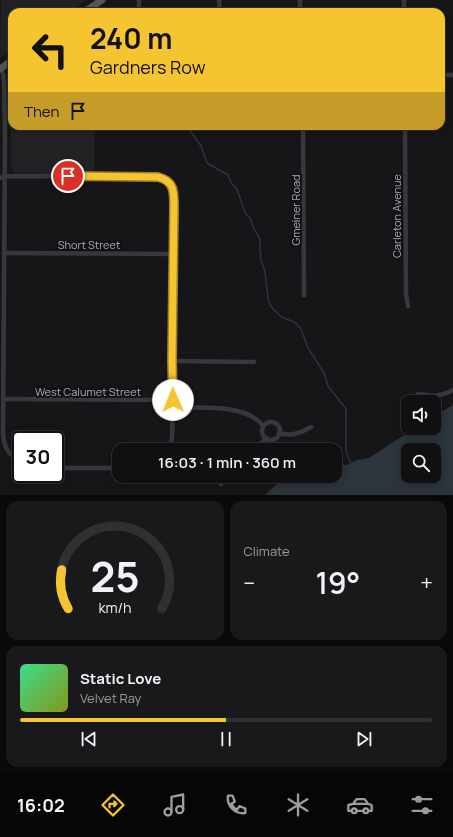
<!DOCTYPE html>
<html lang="en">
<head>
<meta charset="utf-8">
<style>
  :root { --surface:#101012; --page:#19191b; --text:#f1f3f6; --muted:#9c9d9f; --line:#303032; --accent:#f5c431 }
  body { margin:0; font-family:Manrope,sans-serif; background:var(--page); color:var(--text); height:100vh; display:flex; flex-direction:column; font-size:15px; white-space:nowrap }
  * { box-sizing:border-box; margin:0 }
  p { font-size:13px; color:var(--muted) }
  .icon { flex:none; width:22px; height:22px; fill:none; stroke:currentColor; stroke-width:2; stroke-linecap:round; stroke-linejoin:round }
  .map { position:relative; height:495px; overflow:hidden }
  .sheet { display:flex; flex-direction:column; gap:6px; padding:6px; background:#09090a; flex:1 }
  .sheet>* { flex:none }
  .top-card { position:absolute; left:8px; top:8px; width:437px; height:122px; border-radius:12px; box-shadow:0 2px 10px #0003,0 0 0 1px var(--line); background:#f5c431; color:#111; overflow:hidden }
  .fabs { position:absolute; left:401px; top:395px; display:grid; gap:8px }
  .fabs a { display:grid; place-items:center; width:40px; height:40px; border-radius:8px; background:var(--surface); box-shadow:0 2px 10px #0003,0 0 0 1px var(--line); font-size:20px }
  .speed { position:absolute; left:12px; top:431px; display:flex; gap:8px; font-size:20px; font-weight:700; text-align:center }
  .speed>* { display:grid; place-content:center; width:52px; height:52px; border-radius:50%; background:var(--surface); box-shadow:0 2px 10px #0003,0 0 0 1px var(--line); line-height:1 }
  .speed .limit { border:2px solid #111; border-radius:6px; background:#fff; color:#111 }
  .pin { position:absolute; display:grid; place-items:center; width:34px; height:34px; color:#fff; margin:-17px; border:2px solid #fff; border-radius:50%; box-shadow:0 1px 4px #0007 }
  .me { position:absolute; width:44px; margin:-22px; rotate:359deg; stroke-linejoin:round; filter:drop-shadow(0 0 3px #0008) }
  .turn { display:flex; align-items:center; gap:14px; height:84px; padding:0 16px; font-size:18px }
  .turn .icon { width:52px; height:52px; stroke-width:2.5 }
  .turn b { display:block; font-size:28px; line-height:34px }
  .then { display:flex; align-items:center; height:38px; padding:0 16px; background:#0003; gap:8px; font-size:15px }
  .big { font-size:30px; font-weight:600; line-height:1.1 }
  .sheet .tile { flex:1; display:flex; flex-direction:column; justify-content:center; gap:6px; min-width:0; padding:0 14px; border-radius:12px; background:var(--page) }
  .sheet .dial { align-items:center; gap:0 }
  .dial svg { height:104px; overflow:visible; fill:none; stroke:var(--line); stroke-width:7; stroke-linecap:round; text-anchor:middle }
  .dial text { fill:var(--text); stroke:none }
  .song { display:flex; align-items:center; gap:12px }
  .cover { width:48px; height:48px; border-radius:6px; background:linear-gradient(135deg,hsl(150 70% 55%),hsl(70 70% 35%)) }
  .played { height:4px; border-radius:2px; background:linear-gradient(90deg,var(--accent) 50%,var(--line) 50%) }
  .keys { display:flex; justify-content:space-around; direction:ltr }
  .heat { display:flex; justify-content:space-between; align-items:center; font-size:22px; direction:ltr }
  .sheet .tiles { flex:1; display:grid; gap:6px; grid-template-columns:1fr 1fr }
  .tile:last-child { grid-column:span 2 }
  .trip { position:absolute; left:112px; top:443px; width:230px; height:40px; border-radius:12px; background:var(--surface); box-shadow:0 2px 10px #0003,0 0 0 1px var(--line); font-weight:600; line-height:40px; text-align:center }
  .tab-bar { display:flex; height:64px; justify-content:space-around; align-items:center; background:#060607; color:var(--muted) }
  .tab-bar .icon { width:28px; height:28px }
  .tab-bar .active { color:var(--accent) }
  .tab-bar b { font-size:18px; color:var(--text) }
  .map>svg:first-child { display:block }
</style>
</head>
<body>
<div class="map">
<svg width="453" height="495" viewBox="0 0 453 495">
  <rect width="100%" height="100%" fill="#161618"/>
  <g fill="#222225">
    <polygon points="1,0 87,0 69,12 12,12 12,50 0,58"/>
    <polygon points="12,72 12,126 95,126 94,176 15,173 13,171 11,166 11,77"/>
  </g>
  <path fill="#2c343c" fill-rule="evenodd" d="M453,405V495H265L286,476H335V463L346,465L349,464L352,462L357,460L369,458L415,428H434V416ZM408,450H434V476H408Z"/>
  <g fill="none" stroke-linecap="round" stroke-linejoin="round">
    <polyline stroke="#2c343c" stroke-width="1.5" points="143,126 144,128 148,129 163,127 172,129 186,128 191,132 201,146 207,163 228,175 232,184 237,189 245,213 250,218 254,229 260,239 260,249 261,260 265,272 268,298 270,305 276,312 282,317 296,323 301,329 308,348 324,373 328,386 346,409 346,451 351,464"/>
    <g stroke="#37383d" stroke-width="4.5">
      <polyline points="139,0 139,12"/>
      <polyline points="219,0 220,12"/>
      <polyline points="300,0 300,12"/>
      <polyline points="404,0 404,12"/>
      <path d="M2,67L4,80L5,136L3,433C4,448 9,455 21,463"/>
      <polyline points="441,75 453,75"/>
      <polyline points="303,126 304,295"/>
      <polyline points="405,126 406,293 408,306"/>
      <path d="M0,178L4,176L158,177C167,179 171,183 174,192L172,361L173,408L172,437L171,444L167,450"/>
      <polyline points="4,253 174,254"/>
      <polyline points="172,361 254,362"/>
      <path d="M418,394C432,396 440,397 453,390"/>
      <polyline points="3,399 173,400"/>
      <path d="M173,408C198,408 247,403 263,426"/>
      <circle cx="271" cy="431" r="9"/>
      <path d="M279,433C291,437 300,433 311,427"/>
      <polyline points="253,450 267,438"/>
      <polyline points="55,468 119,468"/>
      <polyline points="221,484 228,476"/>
    </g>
    <g stroke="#53545c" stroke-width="7">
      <polyline points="84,12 102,0"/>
      <polyline points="0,69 12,60"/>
    </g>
  </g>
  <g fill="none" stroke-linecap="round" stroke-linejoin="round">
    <defs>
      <path id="route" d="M68,176L158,177C175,181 174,193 174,208L172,361L173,400"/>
    </defs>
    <use href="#route" stroke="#9f7f20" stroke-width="10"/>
    <use href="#route" stroke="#f5c431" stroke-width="7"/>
  </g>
  <g text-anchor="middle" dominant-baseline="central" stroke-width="4" stroke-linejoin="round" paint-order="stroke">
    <g font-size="11" fill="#a8acb8" stroke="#111113">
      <text transform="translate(295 210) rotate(-90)">Gmeiner Road</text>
      <text transform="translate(396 216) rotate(-90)">Carleton Avenue</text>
      <text x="89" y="244">Short Street</text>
      <text x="88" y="391">West Calumet Street</text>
    </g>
  </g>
</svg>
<div class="fabs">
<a><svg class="icon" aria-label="sound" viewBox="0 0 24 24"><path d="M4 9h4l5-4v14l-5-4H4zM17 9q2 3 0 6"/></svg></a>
<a><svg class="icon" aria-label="search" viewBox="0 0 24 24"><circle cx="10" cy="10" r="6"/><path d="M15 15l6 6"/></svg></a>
</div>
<div class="speed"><div class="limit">30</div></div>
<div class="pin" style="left:68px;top:176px;background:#d93025"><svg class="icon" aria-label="arrive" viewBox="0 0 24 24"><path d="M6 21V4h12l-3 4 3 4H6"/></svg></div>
<svg class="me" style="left:173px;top:400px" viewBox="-20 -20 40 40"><circle r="19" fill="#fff"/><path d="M0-13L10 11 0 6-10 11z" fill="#f5c431"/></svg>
<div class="trip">16:03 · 1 min · 360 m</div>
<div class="top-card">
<div class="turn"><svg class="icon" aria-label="left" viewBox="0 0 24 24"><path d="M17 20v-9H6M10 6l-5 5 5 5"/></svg><div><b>240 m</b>Gardners Row</div></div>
<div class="then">Then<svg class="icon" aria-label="arrive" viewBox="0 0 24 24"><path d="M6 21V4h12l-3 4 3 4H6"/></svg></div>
</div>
</div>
<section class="sheet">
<div class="tiles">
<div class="tile dial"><svg viewBox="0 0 100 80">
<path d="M14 69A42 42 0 1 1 86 69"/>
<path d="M14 69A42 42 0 0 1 9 39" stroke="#f5c431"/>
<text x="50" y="56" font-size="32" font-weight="700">25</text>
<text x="50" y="72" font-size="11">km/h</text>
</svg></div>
<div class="tile"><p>Climate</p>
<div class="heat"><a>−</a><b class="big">19°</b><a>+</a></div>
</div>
<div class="tile">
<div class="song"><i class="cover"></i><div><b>Static Love</b><p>Velvet Ray</p></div></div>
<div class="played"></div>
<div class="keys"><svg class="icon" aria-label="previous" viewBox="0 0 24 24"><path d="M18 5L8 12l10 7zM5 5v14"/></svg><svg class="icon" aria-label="pause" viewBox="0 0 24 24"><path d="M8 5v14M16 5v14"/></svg><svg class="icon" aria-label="next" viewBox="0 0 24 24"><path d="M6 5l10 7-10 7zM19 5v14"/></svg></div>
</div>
</div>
</section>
<nav class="tab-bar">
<b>16:02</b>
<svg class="icon active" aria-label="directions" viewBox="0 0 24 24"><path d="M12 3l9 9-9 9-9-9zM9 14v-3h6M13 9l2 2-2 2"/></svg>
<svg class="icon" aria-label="music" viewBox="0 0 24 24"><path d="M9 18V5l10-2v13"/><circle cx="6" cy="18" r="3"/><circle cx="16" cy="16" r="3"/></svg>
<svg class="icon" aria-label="phone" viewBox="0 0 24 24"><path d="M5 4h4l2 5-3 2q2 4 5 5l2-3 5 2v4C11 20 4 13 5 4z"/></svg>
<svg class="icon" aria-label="climate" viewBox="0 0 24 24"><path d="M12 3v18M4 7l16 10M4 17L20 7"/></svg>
<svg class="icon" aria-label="car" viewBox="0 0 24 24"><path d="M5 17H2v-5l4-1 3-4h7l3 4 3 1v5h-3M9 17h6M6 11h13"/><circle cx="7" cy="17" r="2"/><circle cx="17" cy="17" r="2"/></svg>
<svg class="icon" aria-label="filters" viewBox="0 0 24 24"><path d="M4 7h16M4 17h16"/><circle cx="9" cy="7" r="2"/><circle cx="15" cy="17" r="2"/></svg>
</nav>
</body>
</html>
